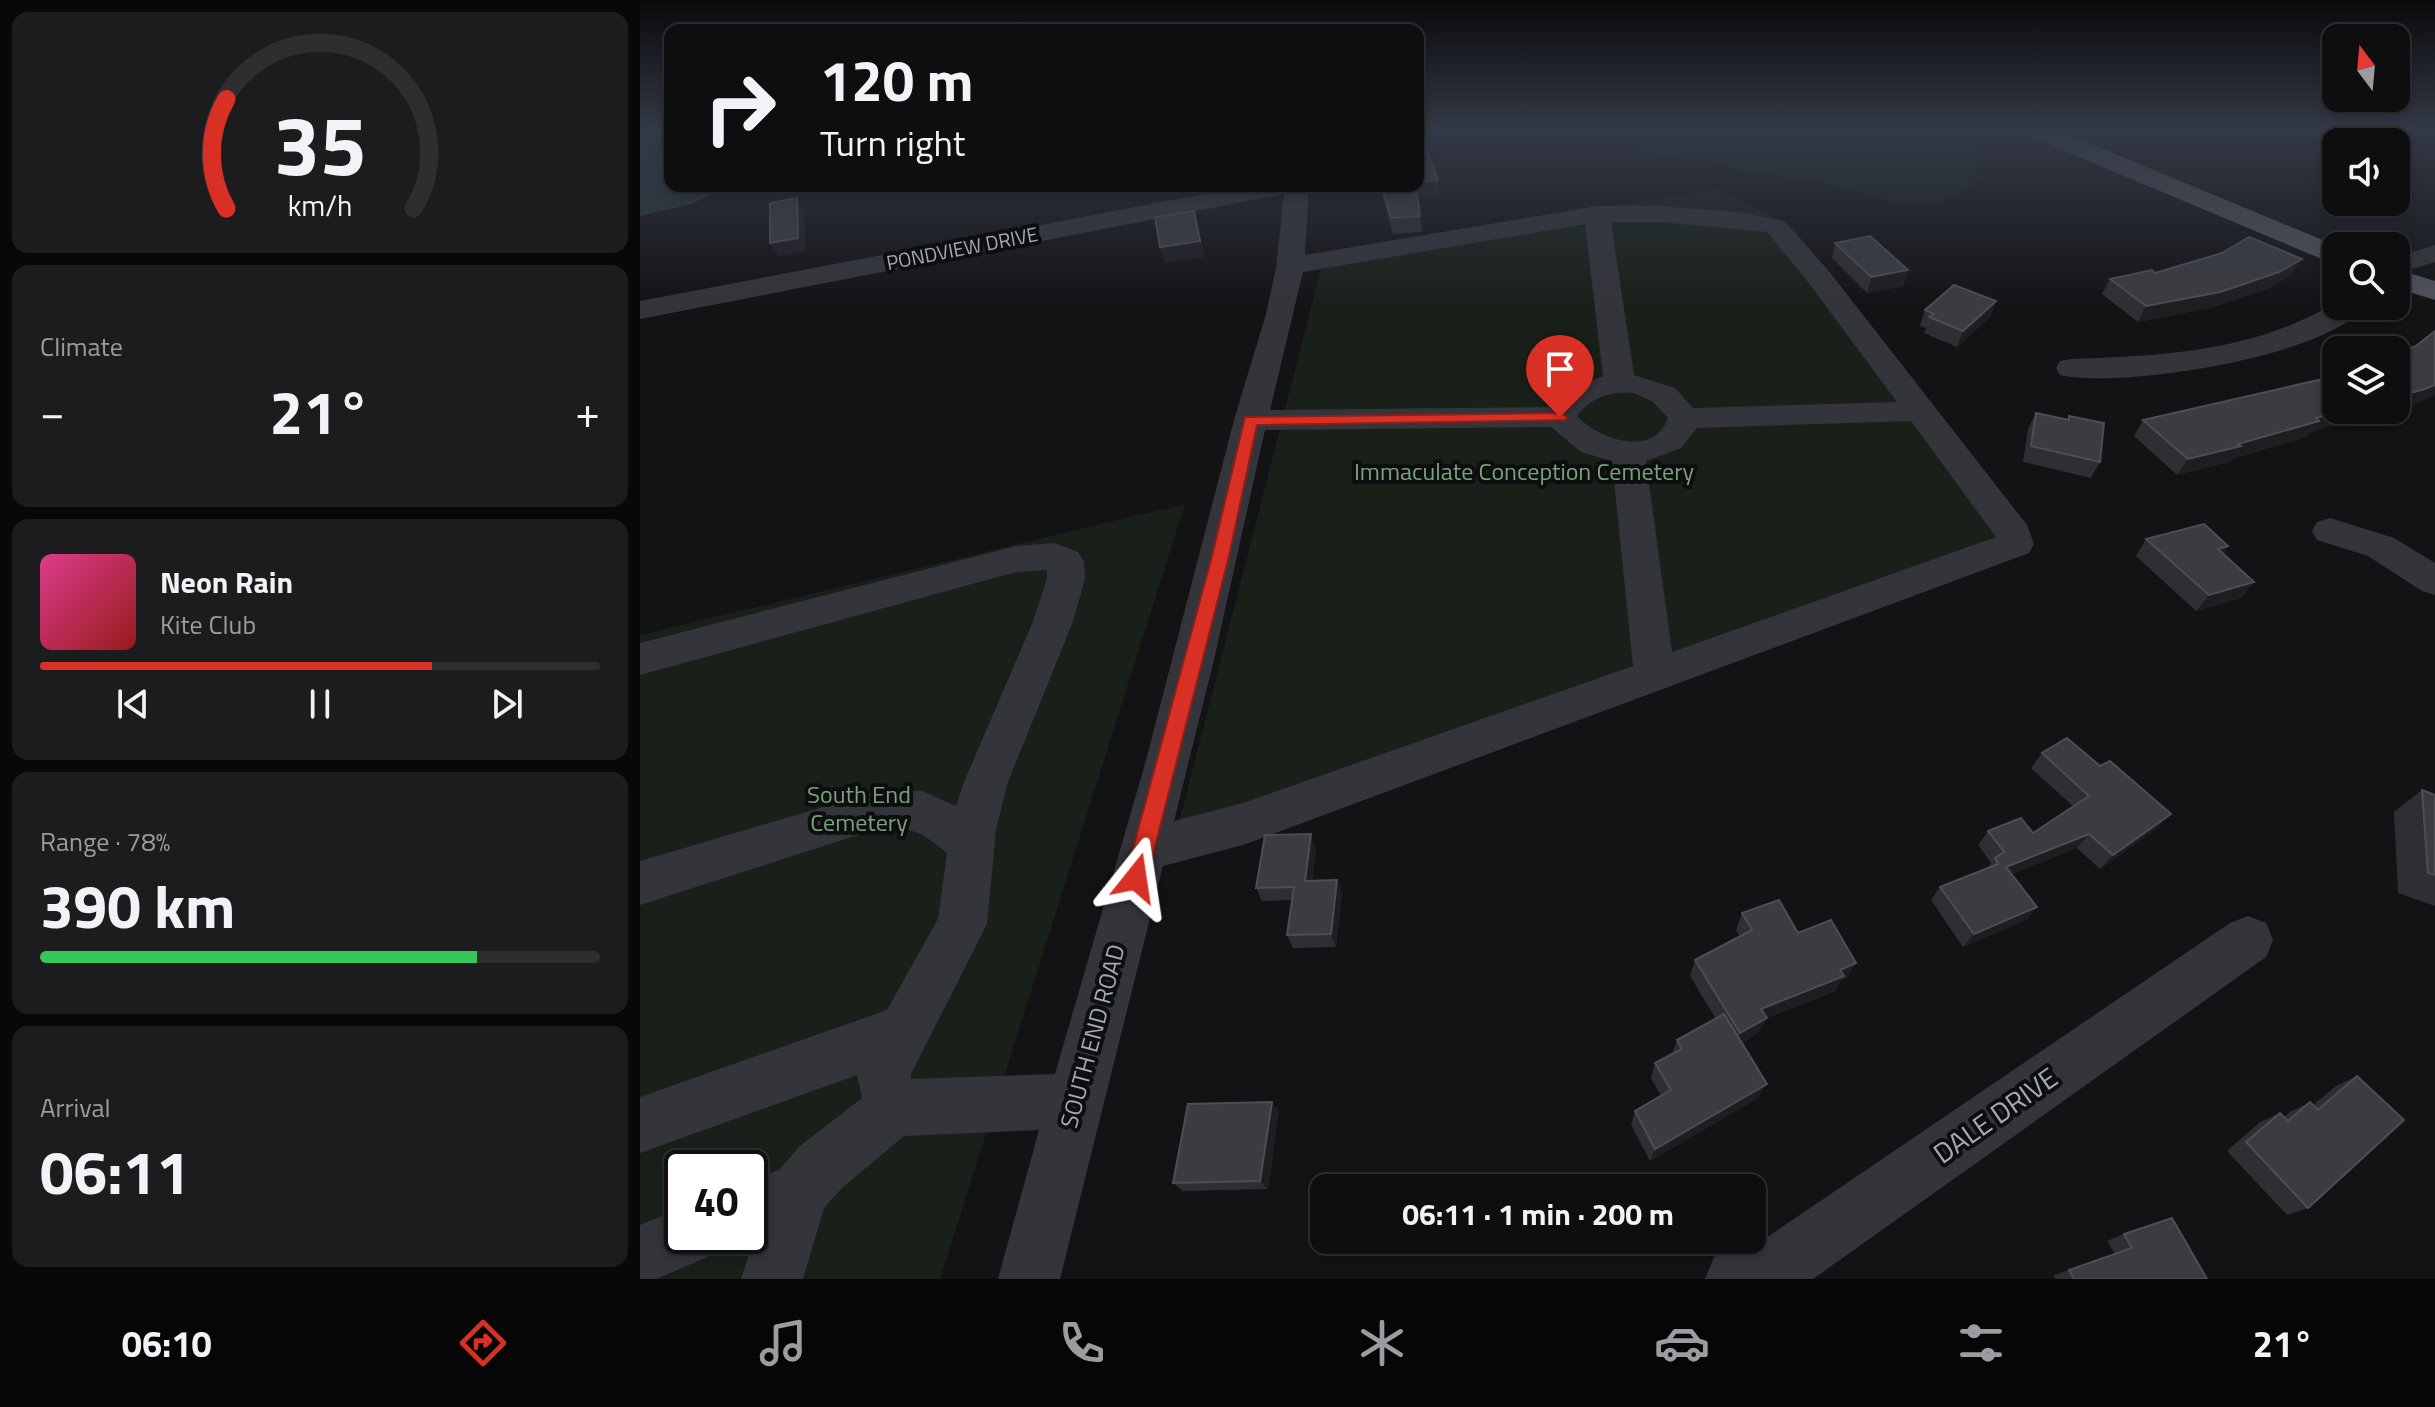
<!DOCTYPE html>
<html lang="en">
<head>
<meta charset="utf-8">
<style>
  :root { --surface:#0e0e10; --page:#1c1c1e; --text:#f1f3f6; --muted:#9b9c9f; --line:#2e2e30; --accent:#d93025 }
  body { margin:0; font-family:"Titillium Web",sans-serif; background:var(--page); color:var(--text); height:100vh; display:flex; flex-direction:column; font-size:30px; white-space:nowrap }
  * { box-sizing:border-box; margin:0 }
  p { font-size:26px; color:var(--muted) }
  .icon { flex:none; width:44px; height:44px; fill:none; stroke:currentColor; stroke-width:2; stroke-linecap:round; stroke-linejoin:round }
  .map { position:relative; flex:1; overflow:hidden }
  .panel { display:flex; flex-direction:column; gap:12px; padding:12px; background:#080809; width:640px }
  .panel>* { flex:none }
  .banner { position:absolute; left:24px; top:24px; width:760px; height:168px; border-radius:16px; box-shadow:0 4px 12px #0003,0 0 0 2px var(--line); background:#0e0e10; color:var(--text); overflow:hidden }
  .needle { width:52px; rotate:344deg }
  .tools { position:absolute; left:1682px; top:24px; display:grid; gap:16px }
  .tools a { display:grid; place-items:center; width:88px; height:88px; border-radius:16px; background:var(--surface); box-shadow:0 4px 12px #0003,0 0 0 2px var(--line); font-size:40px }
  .speed { position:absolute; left:24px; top:1150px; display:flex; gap:16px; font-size:40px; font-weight:700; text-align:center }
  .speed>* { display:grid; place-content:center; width:104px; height:104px; border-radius:50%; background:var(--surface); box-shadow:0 4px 12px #0003,0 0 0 2px var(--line); line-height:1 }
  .speed .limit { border:4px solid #111; border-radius:12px; background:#fff; color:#111 }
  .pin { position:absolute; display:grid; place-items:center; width:68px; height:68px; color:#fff; margin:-82px -34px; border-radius:50% 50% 50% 0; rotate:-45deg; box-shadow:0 0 8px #0007 }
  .pin .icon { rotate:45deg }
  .me { position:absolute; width:88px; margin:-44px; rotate:15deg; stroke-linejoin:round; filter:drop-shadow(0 0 6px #0008) }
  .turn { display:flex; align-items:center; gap:28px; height:168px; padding:0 24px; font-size:36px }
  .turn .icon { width:104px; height:104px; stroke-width:2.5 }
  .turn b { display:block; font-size:56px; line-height:68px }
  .big { font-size:60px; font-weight:700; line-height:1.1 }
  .panel .widget { flex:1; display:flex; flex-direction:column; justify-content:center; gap:12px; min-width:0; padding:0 28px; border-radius:16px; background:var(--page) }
  .panel .dial { align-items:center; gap:0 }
  .dial svg { height:208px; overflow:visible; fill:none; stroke:var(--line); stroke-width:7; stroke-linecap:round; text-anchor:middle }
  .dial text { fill:var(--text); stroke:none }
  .song { display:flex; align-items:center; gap:24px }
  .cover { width:96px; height:96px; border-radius:12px; background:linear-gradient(135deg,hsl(330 70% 55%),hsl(0 70% 35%)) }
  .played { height:8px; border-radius:4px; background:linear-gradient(90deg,var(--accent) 70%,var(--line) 70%) }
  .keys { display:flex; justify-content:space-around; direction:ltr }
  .heat { display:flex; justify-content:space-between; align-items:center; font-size:44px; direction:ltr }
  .charge { height:12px; border-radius:6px; background:linear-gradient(90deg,#34c759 78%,var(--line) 0) }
  .trip { position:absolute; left:670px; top:1174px; width:456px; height:80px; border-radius:16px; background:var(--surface); box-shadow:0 4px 12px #0003,0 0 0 2px var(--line); font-weight:700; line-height:80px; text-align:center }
  .tabs { display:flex; height:128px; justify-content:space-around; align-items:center; background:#060606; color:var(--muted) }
  .tabs .icon { width:56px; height:56px }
  .tabs .selected { color:var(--accent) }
  .tabs b { font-size:36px; color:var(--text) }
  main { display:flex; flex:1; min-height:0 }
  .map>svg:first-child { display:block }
</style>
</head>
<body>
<main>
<section class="panel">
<div class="widget dial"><svg viewBox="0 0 100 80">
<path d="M14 69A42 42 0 1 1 86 69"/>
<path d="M14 69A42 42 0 0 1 14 27" stroke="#d93025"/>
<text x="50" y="56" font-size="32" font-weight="700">35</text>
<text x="50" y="72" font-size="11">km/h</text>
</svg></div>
<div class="widget"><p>Climate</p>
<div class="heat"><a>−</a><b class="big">21°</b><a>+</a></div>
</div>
<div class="widget">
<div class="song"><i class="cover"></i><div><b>Neon Rain</b><p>Kite Club</p></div></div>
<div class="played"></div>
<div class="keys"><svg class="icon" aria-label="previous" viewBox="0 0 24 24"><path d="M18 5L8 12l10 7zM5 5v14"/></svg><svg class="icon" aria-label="pause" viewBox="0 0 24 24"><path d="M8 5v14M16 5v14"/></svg><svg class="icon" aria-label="next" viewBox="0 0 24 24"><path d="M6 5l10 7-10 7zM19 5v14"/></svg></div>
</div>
<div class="widget"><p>Range · 78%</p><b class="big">390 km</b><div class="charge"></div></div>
<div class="widget"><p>Arrival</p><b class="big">06:11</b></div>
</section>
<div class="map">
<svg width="1795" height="1279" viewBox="0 0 1795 1279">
  <rect width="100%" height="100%" fill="#131315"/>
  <g fill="#192019" fill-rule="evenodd">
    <path d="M916,129H1330L1337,153L1338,179C1303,214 1256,208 1213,189L1004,152Z"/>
    <polygon points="1078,188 1154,228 1389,545 530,858 684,257"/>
    <path d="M545,504L300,1279H0V635ZM42,1168H110V1236H42Z"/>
  </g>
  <polygon fill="#283339" points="0,129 30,129 30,186 90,186 51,204 0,216"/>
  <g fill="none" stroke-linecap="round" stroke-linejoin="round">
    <g fill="#33353a" fill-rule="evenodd">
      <path d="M606,186H669L665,255L957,206H1020L1097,212L1144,221L1188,270L1387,525L1394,544L1389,553L603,845L523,866L420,1279H358L399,1130L264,1136L202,1188L184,1208L163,1279H101L114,1239L110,1241L99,1236H110V1181L139,1170L160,1146L222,1098L217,1075L0,1153V1097L247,1010L298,919L307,853C272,824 264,826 221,834L0,905V861L241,790L282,791L316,806L324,782L392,624L407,579V570L376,572L0,675V643L376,546L414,543L438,552L444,561L445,579L432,624L368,782L356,829L347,924L271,1074V1079L415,1074L505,764L594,420L626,314L636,268L644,194L0,319V301ZM971,222H1020L1127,232L1168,282L1257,402L1053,408L1035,388L994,375ZM945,224L963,376L925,391L911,407L630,410L663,272ZM994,393L1013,402L1028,418C1014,459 958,439 937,416C952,396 971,392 994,393ZM1271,421L1356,537L1032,652L1006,461L1041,448L1057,428ZM911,427L941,452L972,461L993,666L603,803L534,821L574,660L625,430Z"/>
      <polygon points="1795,245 1795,262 1756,274 1756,257"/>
      <path d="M1696,302V306H1724C1689,357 1478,389 1420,375L1416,368L1420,361L1431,359C1523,356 1615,352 1696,302Z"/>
      <polygon points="1690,518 1754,538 1795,563 1795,595 1782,591 1728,556 1677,540 1672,531 1677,522"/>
      <polygon points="1608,916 1626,923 1633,940 1626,957 1173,1279 1065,1279 1074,1257 1120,1242 1590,923"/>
      <polygon points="42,1208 42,1236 77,1236 68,1257 16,1279 0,1279 0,1225"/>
    </g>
    <g fill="#4f5259" fill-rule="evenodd">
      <polygon points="1381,129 1415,129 1697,246 1696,265 1384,134"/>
      <polygon points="1756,269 1795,281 1795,300 1756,288"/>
    </g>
  </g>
  <g fill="#2f2f33">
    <polygon points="798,180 799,195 778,197 782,232 753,234 740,186 778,186"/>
    <polygon points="1195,243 1268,270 1263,286 1227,293 1192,258"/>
    <polygon points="1515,273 1652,274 1630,288 1571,308 1498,322 1462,294 1470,279"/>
    <polygon points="1356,301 1350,317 1317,347 1284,333 1286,328 1280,326 1285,310"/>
    <polygon points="1396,413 1427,420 1429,416 1460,462 1451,478 1383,462 1388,429"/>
    <polygon points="1503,420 1671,432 1667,437 1592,459 1590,462 1537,475 1494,436"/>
    <polygon points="1506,539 1588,546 1583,553 1614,582 1601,598 1556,611 1496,556"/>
    <polygon points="1402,753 1517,828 1460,869 1437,848 1372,874 1397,907 1386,920 1323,947 1291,900 1300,887 1348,868 1351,863 1338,845 1348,831 1393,833 1433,806 1391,768"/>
    <polygon points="1782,790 1795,795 1795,906 1758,893 1754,812"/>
    <polygon points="676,848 672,881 697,880 702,894 696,947 653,948 647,935 652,900 622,901 616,888"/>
    <polygon points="1102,913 1158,933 1216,963 1206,979 1201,981 1194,992 1126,1018 1119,1032 1102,1043 1118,1098 1010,1161 991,1125 995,1111 1021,1096 1011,1078 1015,1063 1032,1054 1037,1040 1076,1019 1050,976 1055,960 1100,937 1096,930"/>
    <polygon points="1717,1076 1668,1208 1647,1215 1587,1151 1620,1122 1640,1113 1644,1117 1650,1112 1670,1102 1673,1105 1696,1086"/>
    <polygon points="639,1111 628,1189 543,1191 533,1183"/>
    <polygon points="1484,1234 1567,1279 1415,1279 1414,1275 1475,1254 1467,1241"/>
  </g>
  <g fill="#1e1e21">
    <polygon points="798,180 799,195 777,197 776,186 778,186 778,182"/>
    <polygon points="157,198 164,211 166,251 138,256 130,243"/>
    <polygon points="554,211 565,257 525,263 520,247"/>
    <polygon points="1662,259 1652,274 1630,288 1571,308 1498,322 1506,306"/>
    <polygon points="1268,270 1263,286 1227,293 1231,277"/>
    <polygon points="1356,301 1350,317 1317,347 1323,331"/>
    <polygon points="1795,385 1795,395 1772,406 1756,410 1756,397"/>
    <polygon points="1706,410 1755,410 1671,432 1667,437 1592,459 1590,462 1537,475 1548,459 1598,444 1676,418"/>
    <polygon points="1588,546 1576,562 1578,549"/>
    <polygon points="1614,582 1601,598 1556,611 1569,595"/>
    <polygon points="1531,814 1517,828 1460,869 1473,855"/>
    <polygon points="671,834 676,848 670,894 665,881"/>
    <polygon points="1449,834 1437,848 1356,881 1366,867"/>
    <polygon points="697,880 702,894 696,947 691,934"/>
    <polygon points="1397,907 1386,920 1323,947 1334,934"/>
    <polygon points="1216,963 1206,979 1201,981 1194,992 1126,1018 1119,1032 1094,1047 1100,1033 1121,1009 1200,970"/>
    <polygon points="1127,1084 1118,1098 1010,1161 1015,1149"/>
    <polygon points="632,1102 639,1111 628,1189 620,1181"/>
  </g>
  <g fill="#3b3c41" stroke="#4c4e53" stroke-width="2">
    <polygon points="778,129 781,135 798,180 778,182"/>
    <polygon points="742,186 776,186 780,216 751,218"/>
    <polygon points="157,198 158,238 130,243 130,203"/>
    <polygon points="554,211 560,241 520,247 515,217"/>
    <polygon points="1230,236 1268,270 1231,277 1195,243"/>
    <polygon points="1609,237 1662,259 1639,272 1580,292 1506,306 1470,279 1512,270 1515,273 1582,253"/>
    <polygon points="1314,285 1356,301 1323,331 1289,317 1294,314 1285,310"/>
    <polygon points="1795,331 1795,385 1785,389 1756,397 1756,354 1776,346"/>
    <polygon points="1696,376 1696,410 1706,410 1676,418 1679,421 1598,444 1601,446 1548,459 1503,420"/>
    <polygon points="1396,413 1429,420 1429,416 1464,423 1460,462 1391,446"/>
    <polygon points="1564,524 1588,546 1578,549 1614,582 1569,595 1506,539"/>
    <polygon points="1427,738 1460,766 1470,761 1531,814 1473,855 1449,834 1366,867 1397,907 1334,934 1300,887 1358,864 1355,858 1364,852 1348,831 1381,818 1393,833 1449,796 1402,753"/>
    <polygon points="1782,790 1795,795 1795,875 1788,873"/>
    <polygon points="671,834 665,881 697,880 691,934 647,935 654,887 616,888 625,835"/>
    <polygon points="1139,900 1158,933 1191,920 1216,963 1200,970 1204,976 1121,1009 1127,1018 1100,1033 1055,960 1112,930 1102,913"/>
    <polygon points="1084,1014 1127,1084 1015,1149 995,1111 1031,1090 1015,1063 1042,1049 1037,1040"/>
    <polygon points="1717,1076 1764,1120 1668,1208 1606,1142 1640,1113 1648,1121 1670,1102 1678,1110"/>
    <polygon points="632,1102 620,1181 533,1183 548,1104"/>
    <polygon points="1532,1218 1567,1279 1434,1279 1429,1270 1492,1248 1484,1234"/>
  </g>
  <linearGradient id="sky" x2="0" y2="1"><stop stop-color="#0a0a0c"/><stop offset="0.42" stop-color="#333946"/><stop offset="1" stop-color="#333946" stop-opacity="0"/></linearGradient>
  <rect width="1795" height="308" fill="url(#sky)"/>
  <polygon fill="#d93025" stroke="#8d1f18" stroke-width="2" points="920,413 928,417 925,420 617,425 589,556 507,878 504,885 496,888 488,885 485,878 572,556 605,417"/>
  <g text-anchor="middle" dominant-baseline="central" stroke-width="8" stroke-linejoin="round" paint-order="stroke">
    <g font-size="20" fill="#a3aab6" stroke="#0e0e10">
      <text transform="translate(322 248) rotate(-11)">PONDVIEW DRIVE</text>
    </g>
    <g font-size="24" fill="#79a378" stroke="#0e0e10">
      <text x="884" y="471">Immaculate Conception Cemetery</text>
      <text x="219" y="794">South End<tspan x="219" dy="28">Cemetery</tspan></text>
    </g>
    <g font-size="24" fill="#a3aab6" stroke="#0e0e10">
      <text transform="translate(452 1036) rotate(-75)">SOUTH END ROAD</text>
    </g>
    <g font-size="28" fill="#a3aab6" stroke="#0e0e10">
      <text transform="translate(1355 1115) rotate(-35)">DALE DRIVE</text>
    </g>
  </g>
</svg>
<div class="tools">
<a><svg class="needle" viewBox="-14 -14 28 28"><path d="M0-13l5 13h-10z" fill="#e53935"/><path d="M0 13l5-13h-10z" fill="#9b9c9f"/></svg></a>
<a><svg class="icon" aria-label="sound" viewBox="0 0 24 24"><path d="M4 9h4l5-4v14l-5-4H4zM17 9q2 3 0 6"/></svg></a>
<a><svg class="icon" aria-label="search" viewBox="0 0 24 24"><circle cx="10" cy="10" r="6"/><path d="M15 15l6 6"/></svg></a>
<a><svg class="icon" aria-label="layers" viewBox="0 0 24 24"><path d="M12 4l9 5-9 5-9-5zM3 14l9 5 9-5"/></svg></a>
</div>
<div class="speed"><div class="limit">40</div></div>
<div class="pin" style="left:920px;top:417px;background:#d93025"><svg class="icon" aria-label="arrive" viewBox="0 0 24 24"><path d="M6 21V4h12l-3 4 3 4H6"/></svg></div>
<svg class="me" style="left:496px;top:878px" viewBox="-20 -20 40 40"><path d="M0-17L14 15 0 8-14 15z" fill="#d93025" stroke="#fff" stroke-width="4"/></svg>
<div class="trip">06:11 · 1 min · 200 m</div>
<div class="banner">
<div class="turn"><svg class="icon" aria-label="right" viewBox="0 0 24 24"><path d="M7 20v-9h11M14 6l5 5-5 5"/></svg><div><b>120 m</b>Turn right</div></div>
</div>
</div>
</main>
<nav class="tabs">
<b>06:10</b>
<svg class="icon selected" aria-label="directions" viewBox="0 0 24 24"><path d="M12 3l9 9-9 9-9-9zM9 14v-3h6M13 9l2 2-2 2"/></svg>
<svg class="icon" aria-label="music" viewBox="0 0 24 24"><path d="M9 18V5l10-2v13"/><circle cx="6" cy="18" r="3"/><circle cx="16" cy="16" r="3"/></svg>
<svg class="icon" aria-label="phone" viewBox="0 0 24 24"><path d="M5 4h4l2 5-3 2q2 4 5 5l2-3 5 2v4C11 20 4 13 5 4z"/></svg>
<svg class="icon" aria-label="climate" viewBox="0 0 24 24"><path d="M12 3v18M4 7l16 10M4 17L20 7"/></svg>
<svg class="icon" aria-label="car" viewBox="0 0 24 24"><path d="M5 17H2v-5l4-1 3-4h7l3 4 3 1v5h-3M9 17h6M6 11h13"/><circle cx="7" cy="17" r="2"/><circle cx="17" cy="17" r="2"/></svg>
<svg class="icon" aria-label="filters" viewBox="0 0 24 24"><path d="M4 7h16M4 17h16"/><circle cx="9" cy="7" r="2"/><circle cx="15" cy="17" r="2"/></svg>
<b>21°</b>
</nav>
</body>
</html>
